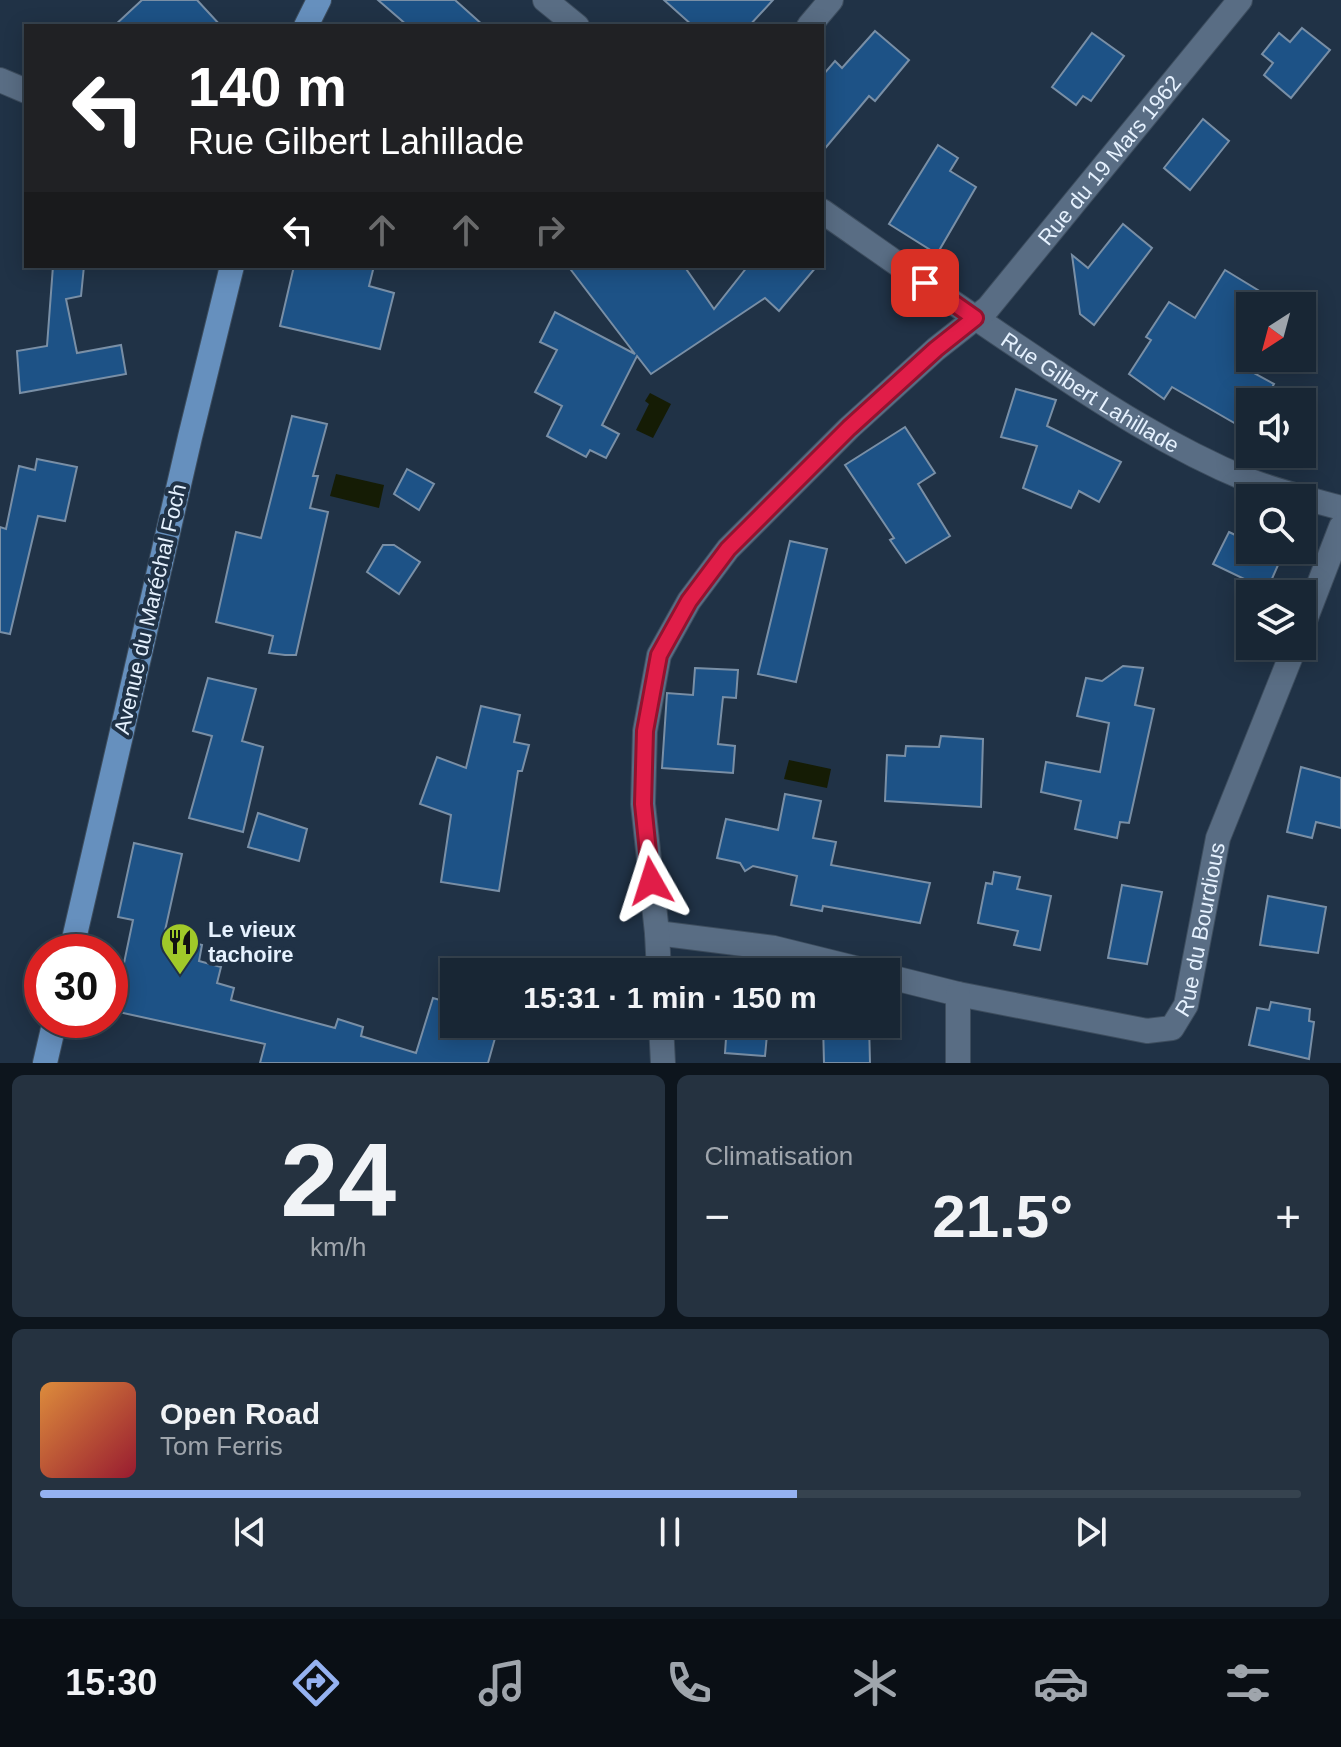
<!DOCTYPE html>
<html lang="fr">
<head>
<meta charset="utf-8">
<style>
  :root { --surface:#182634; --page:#253240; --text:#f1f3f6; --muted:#9fa5ac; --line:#36434f; --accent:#95b2f1 }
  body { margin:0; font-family:Helvetica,sans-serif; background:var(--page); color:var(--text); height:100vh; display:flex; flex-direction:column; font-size:30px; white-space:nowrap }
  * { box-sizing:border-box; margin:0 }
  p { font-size:26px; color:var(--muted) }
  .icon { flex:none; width:44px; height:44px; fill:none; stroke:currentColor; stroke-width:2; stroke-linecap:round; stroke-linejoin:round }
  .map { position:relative; height:1063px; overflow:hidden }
  .panel { display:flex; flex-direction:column; gap:12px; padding:12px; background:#0d151d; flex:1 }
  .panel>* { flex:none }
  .hud { position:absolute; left:24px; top:24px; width:800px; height:244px; border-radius:0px; box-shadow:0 4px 20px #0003,0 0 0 2px var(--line); background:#202124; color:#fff; overflow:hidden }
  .needle { width:52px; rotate:216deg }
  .fabs { position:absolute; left:1236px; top:292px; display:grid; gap:16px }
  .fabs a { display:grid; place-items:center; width:80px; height:80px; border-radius:0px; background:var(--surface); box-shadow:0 4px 20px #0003,0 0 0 2px var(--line); font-size:40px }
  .speed { position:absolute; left:24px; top:934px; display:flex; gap:16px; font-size:40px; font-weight:700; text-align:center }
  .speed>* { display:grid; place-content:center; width:104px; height:104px; border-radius:50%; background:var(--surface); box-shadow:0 4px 20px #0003,0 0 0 2px var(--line); line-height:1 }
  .speed .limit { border:12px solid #d22; background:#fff; color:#111 }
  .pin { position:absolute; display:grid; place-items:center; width:68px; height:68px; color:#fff; margin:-34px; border-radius:16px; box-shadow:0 4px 12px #0006 }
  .me { position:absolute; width:88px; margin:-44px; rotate:354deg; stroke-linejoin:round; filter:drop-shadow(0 0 6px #0008) }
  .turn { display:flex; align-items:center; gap:28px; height:168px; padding:0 32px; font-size:36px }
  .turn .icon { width:104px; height:104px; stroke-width:2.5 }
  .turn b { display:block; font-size:56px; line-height:68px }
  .lanes { display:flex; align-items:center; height:76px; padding:0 32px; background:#0003; justify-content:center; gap:40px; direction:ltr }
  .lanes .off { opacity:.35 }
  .big { font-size:60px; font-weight:700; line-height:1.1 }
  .panel .tile { flex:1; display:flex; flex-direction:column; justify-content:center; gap:12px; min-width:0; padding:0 28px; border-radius:12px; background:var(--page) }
  .panel .dial { align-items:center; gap:0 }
  .dial b { font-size:104px; line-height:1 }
  .song { display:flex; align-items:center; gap:24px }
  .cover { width:96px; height:96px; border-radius:12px; background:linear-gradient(135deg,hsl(30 70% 55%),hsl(350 70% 35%)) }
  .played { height:8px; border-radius:4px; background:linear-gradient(90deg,var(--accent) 60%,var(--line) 60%) }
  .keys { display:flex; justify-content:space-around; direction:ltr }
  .heat { display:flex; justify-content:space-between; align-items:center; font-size:44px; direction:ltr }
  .panel .tiles { flex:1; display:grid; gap:12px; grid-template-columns:1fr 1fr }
  .tile:last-child { grid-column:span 2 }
  .trip { position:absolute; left:440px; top:958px; width:460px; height:80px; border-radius:0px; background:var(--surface); box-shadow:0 4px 20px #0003,0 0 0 2px var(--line); font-weight:700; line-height:80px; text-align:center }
  .tab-bar { display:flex; height:128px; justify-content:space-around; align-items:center; background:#0a0f15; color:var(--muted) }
  .tab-bar .icon { width:56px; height:56px }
  .tab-bar .selected { color:var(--accent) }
  .tab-bar b { font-size:36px; color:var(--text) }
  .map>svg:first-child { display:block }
</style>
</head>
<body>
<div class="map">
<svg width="1341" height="1063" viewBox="0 0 1341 1063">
  <rect width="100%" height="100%" fill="#203246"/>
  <g fill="#151c05">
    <polygon points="650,393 671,404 653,438 636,430 649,404 645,401"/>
    <polygon points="336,474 384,485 379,508 330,496"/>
    <polygon points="789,760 831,769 827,788 784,779"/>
  </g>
  <g fill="#1d5286" stroke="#798fa6" stroke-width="2">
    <polygon points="142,0 197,0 221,26 114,26"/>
    <polygon points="378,0 455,0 484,26 408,26"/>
    <polygon points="664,0 773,0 749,26 693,26"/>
    <polygon points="1302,28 1330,50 1291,98 1264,75 1273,63 1262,54 1279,33 1290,42"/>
    <polygon points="875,31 909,60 875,101 869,96 822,152 822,76 835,61 842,68"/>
    <polygon points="1092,33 1124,56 1091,101 1083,96 1076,105 1052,87"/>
    <polygon points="1203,119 1229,141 1190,190 1164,168"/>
    <polygon points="938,145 958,158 950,171 976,187 937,254 889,224"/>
    <polygon points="1123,224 1152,248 1094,325 1080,314 1072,255 1088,268"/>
    <polygon points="53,266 84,266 81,296 66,299 77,353 121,345 126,374 20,393 17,351 47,346"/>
    <polygon points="294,266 374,266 369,286 394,293 380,349 280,326"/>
    <polygon points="568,266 684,266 714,309 748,266 817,266 779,311 765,298 651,374 637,356 602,425 619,434 606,458 590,450 586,457 547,436 562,406 535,392 557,350 540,342 555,312 635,354"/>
    <polygon points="1225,270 1284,306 1250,306 1250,371 1274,384 1264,402 1250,402 1250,432 1172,387 1164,399 1129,374 1151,340 1146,337 1169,302 1195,318"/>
    <polygon points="1016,389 1056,400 1047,426 1121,462 1099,502 1079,491 1071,508 1023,488 1037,446 1001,437"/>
    <polygon points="292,416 327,424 313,476 318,476 310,508 328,512 296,655 285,655 269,653 273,636 216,622 236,532 261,538"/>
    <polygon points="905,427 935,473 918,484 950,536 906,563 890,540 894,538 845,465"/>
    <polygon points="37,459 77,467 65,521 38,516 10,634 0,632 0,527 6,529 19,466 35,470"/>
    <polygon points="407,469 434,484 419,510 394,494"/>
    <polygon points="1229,532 1250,542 1250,550 1268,550 1282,556 1267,590 1213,564"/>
    <polygon points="790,541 827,549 796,682 758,674"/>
    <polygon points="383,545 394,545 420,562 399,594 367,572"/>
    <polygon points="1123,666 1143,668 1135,705 1154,709 1129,823 1120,822 1117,838 1075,829 1081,801 1041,792 1046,762 1100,772 1109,723 1077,716 1086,678 1102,681"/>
    <polygon points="695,668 738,670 736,698 723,697 718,744 735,746 733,773 662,768 667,693 693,695"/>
    <polygon points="208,678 256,689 242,741 263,747 243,832 189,818 212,736 193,731"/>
    <polygon points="481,706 520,715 514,742 529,745 522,771 518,771 499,891 441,882 451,815 420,804 437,757 466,768"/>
    <polygon points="941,736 983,739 981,807 885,801 887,755 905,756 906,746 939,747"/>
    <polygon points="1301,767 1341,778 1341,828 1316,822 1312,838 1287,832"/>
    <polygon points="785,794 821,801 813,838 836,842 831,865 930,883 920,923 823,906 822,911 791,905 797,876 753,866 745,871 740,863 717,858 726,819 778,830"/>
    <polygon points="258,813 307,829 299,861 248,847"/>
    <polygon points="134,843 182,854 164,935 202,945 199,961 221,967 217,983 234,988 231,1000 335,1028 338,1019 363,1027 361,1036 416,1053 433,998 454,1004 454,1024 499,1024 488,1063 260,1063 265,1044 114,1011 133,920 118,917"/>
    <polygon points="994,872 1020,877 1017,889 1051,896 1040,950 1014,945 1018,931 978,923 986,883 992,884"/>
    <polygon points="1122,885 1162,892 1147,964 1108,958"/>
    <polygon points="1268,896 1326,907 1318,953 1260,945"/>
    <polygon points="1271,1002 1310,1009 1309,1021 1314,1022 1309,1059 1249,1045 1257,1008 1269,1010"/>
    <polygon points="727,1024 768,1024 765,1056 725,1053"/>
    <polygon points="823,1024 869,1024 870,1063 824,1063"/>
  </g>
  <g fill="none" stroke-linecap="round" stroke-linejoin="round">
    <defs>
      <g id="minor">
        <polyline points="545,0 577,26"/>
        <polyline points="809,26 831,0"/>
        <polyline points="0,80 26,91"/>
        <path id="s1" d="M822,211C892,260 961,309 1032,356C1101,403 1171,448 1248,480C1278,492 1310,499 1341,508"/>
        <polyline points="1302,628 1341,527"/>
        <polyline points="657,933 774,948 871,972"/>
        <path id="s2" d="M659,972L657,933L643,804L645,731L659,655L689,601L728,549L849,428L936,349L988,308L1240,0"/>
        <path id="s3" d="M886,976L958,994L1147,1031L1172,1028L1186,1005L1218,838L1295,646"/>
        <polyline points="661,1024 663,1063"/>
        <polyline points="958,1063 958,994"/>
      </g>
      <g id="major">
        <polyline points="306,26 319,0"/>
        <polyline points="71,952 190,437 232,266"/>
        <polyline points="45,1063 55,1020"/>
      </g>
    </defs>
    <use href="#minor" stroke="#3d4d5e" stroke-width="26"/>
    <use href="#major" stroke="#3d4d5e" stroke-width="26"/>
    <use href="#minor" stroke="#596d84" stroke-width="24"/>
    <use href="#major" stroke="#6690be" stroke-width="24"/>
  </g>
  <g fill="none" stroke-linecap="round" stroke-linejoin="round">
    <defs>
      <polyline id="route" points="651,881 643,804 645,731 659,655 689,601 728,549 849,428 936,349 975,318 925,283"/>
    </defs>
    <use href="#route" stroke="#92132f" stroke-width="20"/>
    <use href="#route" stroke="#e11d48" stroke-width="14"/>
  </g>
  <defs>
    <symbol id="restaurant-pin" viewBox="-11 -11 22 30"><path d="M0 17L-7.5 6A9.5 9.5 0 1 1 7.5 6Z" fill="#a1c929" stroke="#203246"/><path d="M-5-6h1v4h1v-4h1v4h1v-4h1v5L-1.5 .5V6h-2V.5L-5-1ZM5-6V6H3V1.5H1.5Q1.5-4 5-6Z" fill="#111"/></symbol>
  </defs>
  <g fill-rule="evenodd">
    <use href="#restaurant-pin" x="158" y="920" width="44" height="60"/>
  </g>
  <g text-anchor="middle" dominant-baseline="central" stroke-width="8" stroke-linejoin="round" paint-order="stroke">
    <g font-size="22" fill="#e5f1fe" stroke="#203246">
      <text stroke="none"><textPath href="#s2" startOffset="992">Rue du 19 Mars 1962</textPath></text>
      <text stroke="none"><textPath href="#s1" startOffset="324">Rue Gilbert Lahillade</textPath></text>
      <text transform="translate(150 609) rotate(-77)">Avenue du Maréchal Foch</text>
      <text stroke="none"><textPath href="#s3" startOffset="396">Rue du Bourdious</textPath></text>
    </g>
    <g font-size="22" font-weight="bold" fill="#e5f1fe" stroke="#203246" text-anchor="start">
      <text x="208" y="929">Le vieux<tspan x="208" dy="25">tachoire</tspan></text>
    </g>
  </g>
</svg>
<div class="fabs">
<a><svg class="needle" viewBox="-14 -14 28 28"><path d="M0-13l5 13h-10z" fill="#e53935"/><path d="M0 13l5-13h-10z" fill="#9fa5ac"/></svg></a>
<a><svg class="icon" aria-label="sound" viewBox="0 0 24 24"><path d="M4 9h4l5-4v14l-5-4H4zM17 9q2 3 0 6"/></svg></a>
<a><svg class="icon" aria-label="search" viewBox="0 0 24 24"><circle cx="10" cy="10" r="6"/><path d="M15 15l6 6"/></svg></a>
<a><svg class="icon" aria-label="layers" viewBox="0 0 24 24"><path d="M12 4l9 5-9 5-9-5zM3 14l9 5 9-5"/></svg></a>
</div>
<div class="speed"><div class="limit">30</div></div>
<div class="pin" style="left:925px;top:283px;background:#d93025"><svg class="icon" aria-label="arrive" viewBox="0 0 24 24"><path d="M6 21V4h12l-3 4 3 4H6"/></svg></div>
<svg class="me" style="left:651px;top:881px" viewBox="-20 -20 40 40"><path d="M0-17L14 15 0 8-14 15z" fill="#e11d48" stroke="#fff" stroke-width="4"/></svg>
<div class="trip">15:31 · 1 min · 150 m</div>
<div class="hud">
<div class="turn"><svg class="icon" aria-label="left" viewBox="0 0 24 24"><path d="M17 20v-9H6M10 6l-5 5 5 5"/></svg><div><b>140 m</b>Rue Gilbert Lahillade</div></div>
<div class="lanes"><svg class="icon" aria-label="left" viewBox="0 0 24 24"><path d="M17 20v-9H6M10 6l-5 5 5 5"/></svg><svg class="icon off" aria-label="ahead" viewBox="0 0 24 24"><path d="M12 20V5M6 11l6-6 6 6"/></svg><svg class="icon off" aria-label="ahead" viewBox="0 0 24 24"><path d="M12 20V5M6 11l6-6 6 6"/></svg><svg class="icon off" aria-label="right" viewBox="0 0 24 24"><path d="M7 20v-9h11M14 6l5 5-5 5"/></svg></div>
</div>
</div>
<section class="panel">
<div class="tiles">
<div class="tile dial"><b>24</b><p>km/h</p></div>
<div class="tile"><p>Climatisation</p>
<div class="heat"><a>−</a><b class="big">21.5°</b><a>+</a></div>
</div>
<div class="tile">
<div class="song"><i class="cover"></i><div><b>Open Road</b><p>Tom Ferris</p></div></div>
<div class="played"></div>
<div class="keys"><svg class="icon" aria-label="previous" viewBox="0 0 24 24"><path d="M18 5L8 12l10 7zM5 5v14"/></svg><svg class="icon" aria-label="pause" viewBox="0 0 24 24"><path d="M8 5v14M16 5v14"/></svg><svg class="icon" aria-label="next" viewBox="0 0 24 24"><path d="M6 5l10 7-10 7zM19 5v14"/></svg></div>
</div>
</div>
</section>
<nav class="tab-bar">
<b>15:30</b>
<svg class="icon selected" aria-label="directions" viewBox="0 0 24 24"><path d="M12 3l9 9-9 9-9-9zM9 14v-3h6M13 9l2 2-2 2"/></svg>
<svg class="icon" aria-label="music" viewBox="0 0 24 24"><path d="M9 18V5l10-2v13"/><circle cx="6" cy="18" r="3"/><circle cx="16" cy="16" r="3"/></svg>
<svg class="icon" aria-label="phone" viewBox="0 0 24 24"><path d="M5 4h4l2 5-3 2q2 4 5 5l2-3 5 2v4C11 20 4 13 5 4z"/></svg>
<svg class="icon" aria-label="climate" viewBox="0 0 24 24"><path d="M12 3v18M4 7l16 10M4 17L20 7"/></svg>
<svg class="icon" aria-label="car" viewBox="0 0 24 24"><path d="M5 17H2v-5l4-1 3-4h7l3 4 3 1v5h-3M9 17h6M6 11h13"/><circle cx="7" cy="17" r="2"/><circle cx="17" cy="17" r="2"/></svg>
<svg class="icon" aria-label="filters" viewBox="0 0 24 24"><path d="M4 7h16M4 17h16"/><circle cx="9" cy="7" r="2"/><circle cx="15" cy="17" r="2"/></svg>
</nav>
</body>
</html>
